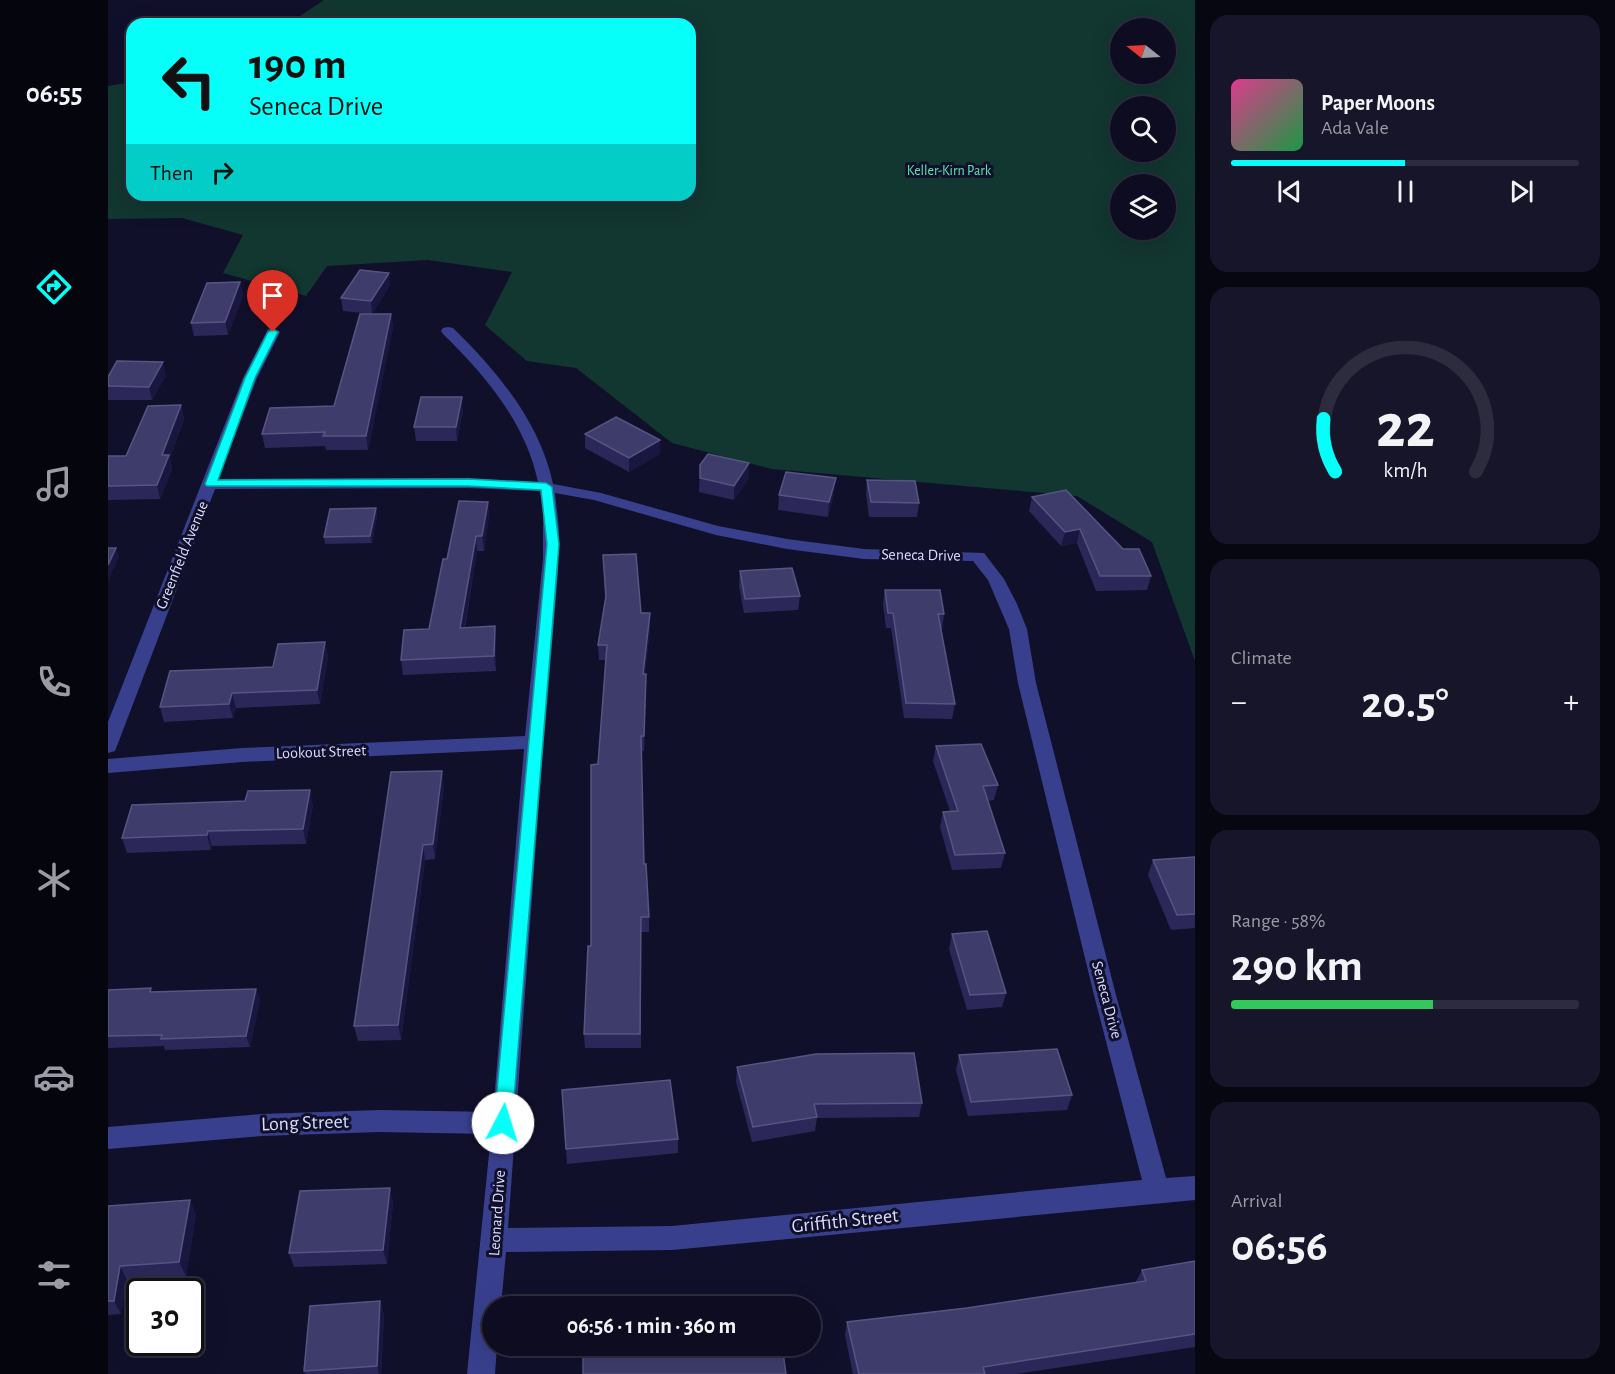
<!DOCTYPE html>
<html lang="en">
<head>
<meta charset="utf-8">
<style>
  :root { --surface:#0d0c20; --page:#161529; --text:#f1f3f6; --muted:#9a9ba5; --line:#2d2c3e; --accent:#06fff8 }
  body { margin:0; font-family:"Alegreya Sans",sans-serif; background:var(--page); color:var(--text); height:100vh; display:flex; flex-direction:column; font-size:22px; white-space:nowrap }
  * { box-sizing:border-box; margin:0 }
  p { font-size:20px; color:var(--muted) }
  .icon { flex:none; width:33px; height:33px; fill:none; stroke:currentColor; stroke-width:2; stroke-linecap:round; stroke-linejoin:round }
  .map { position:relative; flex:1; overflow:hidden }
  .sheet { display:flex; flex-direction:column; gap:15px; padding:15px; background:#070712; width:420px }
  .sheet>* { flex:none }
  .hud { position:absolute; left:18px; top:18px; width:570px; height:183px; border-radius:18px; box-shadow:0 6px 24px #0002,0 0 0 2px var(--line); background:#06fff8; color:#111; overflow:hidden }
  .needle { width:39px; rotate:288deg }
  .buttons { position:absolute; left:1002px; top:18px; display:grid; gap:12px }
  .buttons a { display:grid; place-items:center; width:66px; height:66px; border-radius:50%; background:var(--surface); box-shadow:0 6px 24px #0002,0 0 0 2px var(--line); font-size:30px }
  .speed { position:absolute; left:18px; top:1278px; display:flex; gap:12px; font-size:30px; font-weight:700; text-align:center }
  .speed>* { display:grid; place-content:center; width:78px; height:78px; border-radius:50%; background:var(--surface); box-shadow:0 6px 24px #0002,0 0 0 2px var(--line); line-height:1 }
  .speed .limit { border:3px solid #111; border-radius:9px; background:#fff; color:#111 }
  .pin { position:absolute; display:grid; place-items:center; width:51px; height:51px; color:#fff; margin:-62px -26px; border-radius:50% 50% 50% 0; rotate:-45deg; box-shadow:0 0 6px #0007 }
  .pin .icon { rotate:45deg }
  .me { position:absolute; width:66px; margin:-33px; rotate:5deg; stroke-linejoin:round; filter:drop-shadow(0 0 4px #0008) }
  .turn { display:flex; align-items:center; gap:21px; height:126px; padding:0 24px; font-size:27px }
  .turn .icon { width:78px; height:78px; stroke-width:2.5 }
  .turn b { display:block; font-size:42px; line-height:51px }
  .then { display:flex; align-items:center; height:57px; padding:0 24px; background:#0003; gap:12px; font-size:22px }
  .big { font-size:45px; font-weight:700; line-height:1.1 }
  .sheet .card { flex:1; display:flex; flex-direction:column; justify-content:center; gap:9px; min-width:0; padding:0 21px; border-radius:18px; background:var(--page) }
  .sheet .dial { align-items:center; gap:0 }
  .dial svg { height:156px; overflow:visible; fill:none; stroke:var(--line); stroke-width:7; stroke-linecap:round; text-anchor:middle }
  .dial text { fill:var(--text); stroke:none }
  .song { display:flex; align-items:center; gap:18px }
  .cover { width:72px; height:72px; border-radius:9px; background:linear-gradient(135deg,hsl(330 70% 55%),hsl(140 70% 35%)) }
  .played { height:6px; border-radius:3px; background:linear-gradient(90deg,var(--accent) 50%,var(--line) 50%) }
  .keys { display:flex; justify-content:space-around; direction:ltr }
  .heat { display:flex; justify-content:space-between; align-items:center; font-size:33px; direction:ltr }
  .charge { height:9px; border-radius:4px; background:linear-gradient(90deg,#34c759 58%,var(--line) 0) }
  .trip { position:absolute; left:374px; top:1296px; width:339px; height:60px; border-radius:30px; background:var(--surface); box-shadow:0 6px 24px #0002,0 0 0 2px var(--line); font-weight:700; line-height:60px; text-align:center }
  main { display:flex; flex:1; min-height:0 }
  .tab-bar { display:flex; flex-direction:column; width:108px; justify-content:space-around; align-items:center; background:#05050d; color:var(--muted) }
  .tab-bar .icon { width:42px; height:42px }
  .tab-bar .selected { color:var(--accent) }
  .tab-bar b { font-size:27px; color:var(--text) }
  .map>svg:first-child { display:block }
</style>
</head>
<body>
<main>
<nav class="tab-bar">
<b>06:55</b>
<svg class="icon selected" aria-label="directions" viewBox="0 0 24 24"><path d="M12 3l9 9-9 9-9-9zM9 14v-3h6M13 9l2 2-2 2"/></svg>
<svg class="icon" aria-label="music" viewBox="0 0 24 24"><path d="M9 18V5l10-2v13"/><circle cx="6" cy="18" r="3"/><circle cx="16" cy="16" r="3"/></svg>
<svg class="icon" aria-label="phone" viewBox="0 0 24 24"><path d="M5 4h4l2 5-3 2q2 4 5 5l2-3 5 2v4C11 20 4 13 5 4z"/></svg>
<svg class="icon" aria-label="climate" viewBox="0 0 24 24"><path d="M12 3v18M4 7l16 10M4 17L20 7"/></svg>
<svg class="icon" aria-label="car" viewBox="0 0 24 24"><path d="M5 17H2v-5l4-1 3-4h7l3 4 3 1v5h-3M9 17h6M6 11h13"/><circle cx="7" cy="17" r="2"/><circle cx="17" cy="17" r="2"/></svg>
<svg class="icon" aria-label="filters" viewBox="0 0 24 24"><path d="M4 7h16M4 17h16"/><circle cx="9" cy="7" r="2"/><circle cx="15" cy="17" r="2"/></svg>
</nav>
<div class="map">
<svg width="1087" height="1374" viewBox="0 0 1087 1374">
  <rect width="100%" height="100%" fill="#11102b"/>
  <path fill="#123630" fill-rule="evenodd" d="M216,0H1087V661L1044,542L969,496L664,469L564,443L468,368L419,361L377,325L404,272L320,260L219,266L198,296L115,273L135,235L74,218L0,219V86L24,82V195H582V24H180ZM1012,28H1058V74H1012ZM1012,106H1058V152H1012ZM1012,184H1058V230H1012Z"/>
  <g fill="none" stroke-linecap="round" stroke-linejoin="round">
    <path fill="#38408d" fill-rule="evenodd" d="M340,327L345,328C389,371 432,422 445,484L493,493L610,526L679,539L756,549L876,553L896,579L909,604L919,629L928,683L1008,995L1058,1178L1087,1176V1200L564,1250L398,1252L393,1306H384V1346H389L387,1374H359L383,1134L271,1132L154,1136L0,1149V1127L154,1114L271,1110L385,1112L416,749L134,762L0,773V759L134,748L417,736L435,558V514L432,491L360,488L107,489L9,746L7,751L0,753V722L135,378L160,329L165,328L172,332L149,378L110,479L360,478L430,482C418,423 377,375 335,334L333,331L335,328ZM447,493L486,500L608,535L679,549L756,559L865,561L880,580L901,629L910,683L986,995L1034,1180L564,1226L400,1228L433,774L450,573L451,529Z"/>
  </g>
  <g fill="#2b2859">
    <polygon points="132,282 135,295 120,335 86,336 83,323"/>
    <polygon points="282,285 264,314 235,311 233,298"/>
    <polygon points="283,314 285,327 260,450 218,450 217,446 157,448 154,434 226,406"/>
    <polygon points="58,375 44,400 0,400 0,377"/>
    <polygon points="73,405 76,419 62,458 64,469 52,499 0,500 0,456 18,456"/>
    <polygon points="355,410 349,441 308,441 306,427"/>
    <polygon points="477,434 552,440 552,454 521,472 477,448"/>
    <polygon points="641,463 641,477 626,500 591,492 592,465"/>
    <polygon points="759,480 811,503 809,517 761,517 758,494"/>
    <polygon points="726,493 720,517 670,510 671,495"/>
    <polygon points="924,497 1015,549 1043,576 1039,590 988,591 969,543 953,546 921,511"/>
    <polygon points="380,502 381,516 376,551 369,551 357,628 387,626 388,641 388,671 295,675 293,660 321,629 339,559"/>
    <polygon points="268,508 269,515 264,543 217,544 216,537"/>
    <polygon points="495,555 542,628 537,674 538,689 536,751 533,751 536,864 541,917 541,932 533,932 533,1048 477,1048 476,1034 483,946 490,764 498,660 491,660 490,645 497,599"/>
    <polygon points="632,571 692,596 690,610 636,613 631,586"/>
    <polygon points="777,590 836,614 834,629 833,629 847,704 844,719 796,718 783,628 778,628 775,604"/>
    <polygon points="217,642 220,657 212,704 128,708 125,718 56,722 52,707 165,667"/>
    <polygon points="828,746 890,785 886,800 880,801 897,853 893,868 844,870 832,827 835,812 842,811 825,761"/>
    <polygon points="336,786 327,859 317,860 293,1040 250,1041 246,1026"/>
    <polygon points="205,805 198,844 104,846 103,850 19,853 14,838"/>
    <polygon points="1087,857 1087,928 1063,930 1040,875 1045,860"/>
    <polygon points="844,934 898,993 894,1007 859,1010 841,949"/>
    <polygon points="148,989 152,1000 142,1047 57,1050 56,1046 0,1048 0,990 44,992"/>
    <polygon points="851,1055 964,1095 959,1110 860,1116 848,1070"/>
    <polygon points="629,1067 814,1103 811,1117 709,1118 707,1131 644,1142 628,1082"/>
    <polygon points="454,1090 570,1139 570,1153 459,1164"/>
    <polygon points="285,1202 279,1264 186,1267 181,1253"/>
    <polygon points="0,1206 88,1214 78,1276 19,1280 13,1314 0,1315"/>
    <polygon points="1087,1261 1087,1347 908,1374 745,1374 737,1335 739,1322 859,1308 1027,1283 1034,1270"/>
    <polygon points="272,1301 276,1315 273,1374 197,1374 196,1371"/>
  </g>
  <g fill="#19173f">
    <polygon points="281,273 282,285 264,314 263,301"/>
    <polygon points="132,282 135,295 120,335 117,322"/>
    <polygon points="283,314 285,327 260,450 258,436"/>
    <polygon points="55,362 58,375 44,400 41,387"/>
    <polygon points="354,397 355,410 349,441 348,427"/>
    <polygon points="73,405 76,419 62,458 64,469 52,499 49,485 54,455"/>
    <polygon points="552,440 552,454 521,472 521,458"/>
    <polygon points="641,463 641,477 626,500 626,486"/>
    <polygon points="728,478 726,493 720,517 721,502"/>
    <polygon points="380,502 381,516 376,551 374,536"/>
    <polygon points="268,508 269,515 264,543 262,536"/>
    <polygon points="972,529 969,543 953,546 957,532"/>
    <polygon points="368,536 369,551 354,642 352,628"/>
    <polygon points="8,548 11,557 0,582 0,565"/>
    <polygon points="542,613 542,628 535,689 535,674"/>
    <polygon points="387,626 388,641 388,671 386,656"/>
    <polygon points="217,642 220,657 212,704 209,690"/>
    <polygon points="538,674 538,689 536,751 536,736"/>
    <polygon points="124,693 128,708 125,718 121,704"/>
    <polygon points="334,771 336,786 327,859 325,844"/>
    <polygon points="202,790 205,805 198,844 195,829"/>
    <polygon points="100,831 104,846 103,850 99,835"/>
    <polygon points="315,845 317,860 293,1040 290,1025"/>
    <polygon points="148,989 152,1000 142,1047 138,1036"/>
    <polygon points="282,1188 285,1202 279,1264 275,1250"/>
    <polygon points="82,1200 88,1214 78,1276 71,1262"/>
    <polygon points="12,1266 19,1280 13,1314 6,1301"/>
    <polygon points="272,1301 276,1315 273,1374 271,1374 269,1366"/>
  </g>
  <g fill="#3e3c6b" stroke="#565582" stroke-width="1.5">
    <polygon points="252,270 281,273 263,301 233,298"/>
    <polygon points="132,282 117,322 83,323 99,283"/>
    <polygon points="252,314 283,314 258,436 215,436 217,432 154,434 162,408 226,406"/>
    <polygon points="9,361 55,362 41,387 0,386 0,377"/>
    <polygon points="313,397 354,397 348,427 306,427"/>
    <polygon points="73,405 54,455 61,455 49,485 0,486 0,456 18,456 40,406"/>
    <polygon points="508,417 552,440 521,458 477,434"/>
    <polygon points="600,454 641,463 626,486 592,478 592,465"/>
    <polygon points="678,472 728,478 721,502 671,495"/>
    <polygon points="759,480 807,481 811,503 763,502"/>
    <polygon points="958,490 1015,549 1031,549 1043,576 992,576 972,529 957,532 924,497"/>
    <polygon points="351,501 380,502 374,536 368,536 352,628 387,626 386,656 293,660 296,630 321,629 335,559 339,559"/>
    <polygon points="268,508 262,536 216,537 222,509"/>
    <polygon points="0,548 8,548 0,565"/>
    <polygon points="528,554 533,613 542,613 535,674 538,674 536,736 533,736 536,864 538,864 541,917 533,917 532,1034 476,1034 480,946 483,946 483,765 490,764 499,645 490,645 498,596 495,555"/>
    <polygon points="684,568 692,596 637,599 632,571"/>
    <polygon points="777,590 832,590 836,614 830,614 847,704 798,703 785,613 780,613"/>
    <polygon points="217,642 209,690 124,693 121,704 52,707 62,671 165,667 170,644"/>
    <polygon points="873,744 890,785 875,786 897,853 847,855 835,812 850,811 828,746"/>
    <polygon points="334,771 325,844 315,845 290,1025 246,1026 283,772"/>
    <polygon points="202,790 195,829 100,831 99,835 14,838 24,805 137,801 140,791"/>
    <polygon points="1087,857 1087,914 1069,915 1045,860"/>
    <polygon points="879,931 898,993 862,995 844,934"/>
    <polygon points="43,988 42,992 148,989 138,1036 53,1039 54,1035 0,1036 0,990"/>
    <polygon points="949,1049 964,1095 863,1102 851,1055"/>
    <polygon points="806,1053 814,1103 706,1104 709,1117 645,1127 629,1067 708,1054"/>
    <polygon points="562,1080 570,1139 458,1149 454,1090"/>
    <polygon points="282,1188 275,1250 181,1253 192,1191"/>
    <polygon points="82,1200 71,1262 12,1266 6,1301 0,1301 0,1206"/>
    <polygon points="1087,1261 1087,1334 875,1367 877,1374 751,1374 739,1322 859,1308 1038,1281 1034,1270"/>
    <polygon points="272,1301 269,1366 196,1371 202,1306"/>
    <polygon points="669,1302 669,1306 593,1306"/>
    <polygon points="475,1346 674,1346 678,1374 475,1374"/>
  </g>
  <polygon fill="#06fff8" stroke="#04a6a1" stroke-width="1.5" points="165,329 170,332 147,378 110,480 360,479 438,483 444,487 451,544 404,1123 402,1128 395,1131 389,1128 386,1123 439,544 433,490 360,486 99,486 97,484 137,378 160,332"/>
  <g text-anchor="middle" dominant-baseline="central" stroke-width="6" stroke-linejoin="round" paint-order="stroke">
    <g font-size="14" fill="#5fe6b3" stroke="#11102b">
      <text x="841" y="171">Keller-Kirn Park</text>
    </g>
    <g font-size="16" fill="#dadbff" stroke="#11102b">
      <text transform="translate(74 555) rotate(-68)">Greenfield Avenue</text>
      <text transform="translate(813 555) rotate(1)">Seneca Drive</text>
      <text transform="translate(213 752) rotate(-2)">Lookout Street</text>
      <text transform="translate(999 1000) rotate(75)">Seneca Drive</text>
      <text transform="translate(389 1213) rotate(-86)">Leonard Drive</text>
    </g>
    <g font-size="20" fill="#dadbff" stroke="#11102b">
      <text transform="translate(197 1123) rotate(-2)">Long Street</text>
      <text transform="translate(737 1221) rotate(-6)">Griffith Street</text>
    </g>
  </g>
</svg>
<div class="buttons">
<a><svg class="needle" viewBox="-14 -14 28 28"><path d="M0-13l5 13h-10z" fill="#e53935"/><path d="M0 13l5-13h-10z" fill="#9a9ba5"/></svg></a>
<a><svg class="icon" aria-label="search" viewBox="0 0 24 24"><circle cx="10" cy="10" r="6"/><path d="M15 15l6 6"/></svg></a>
<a><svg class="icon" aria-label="layers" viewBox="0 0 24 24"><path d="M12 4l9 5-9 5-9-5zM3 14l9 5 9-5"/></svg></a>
</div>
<div class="speed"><div class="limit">30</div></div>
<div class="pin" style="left:165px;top:332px;background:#d93025"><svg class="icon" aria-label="arrive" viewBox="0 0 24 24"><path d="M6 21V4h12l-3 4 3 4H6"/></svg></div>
<svg class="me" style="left:395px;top:1123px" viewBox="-20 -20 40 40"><circle r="19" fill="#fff"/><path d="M0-13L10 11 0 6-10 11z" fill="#06fff8"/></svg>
<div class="trip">06:56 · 1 min · 360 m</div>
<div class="hud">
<div class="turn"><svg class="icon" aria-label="left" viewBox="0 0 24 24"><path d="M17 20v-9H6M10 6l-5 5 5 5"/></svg><div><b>190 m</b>Seneca Drive</div></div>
<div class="then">Then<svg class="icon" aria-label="right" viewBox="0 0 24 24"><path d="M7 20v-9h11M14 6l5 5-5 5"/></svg></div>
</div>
</div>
<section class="sheet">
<div class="card">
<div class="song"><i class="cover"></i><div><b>Paper Moons</b><p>Ada Vale</p></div></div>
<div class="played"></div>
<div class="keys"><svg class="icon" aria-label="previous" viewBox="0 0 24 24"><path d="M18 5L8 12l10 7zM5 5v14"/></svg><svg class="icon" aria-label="pause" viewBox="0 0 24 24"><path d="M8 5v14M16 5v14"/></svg><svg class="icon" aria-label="next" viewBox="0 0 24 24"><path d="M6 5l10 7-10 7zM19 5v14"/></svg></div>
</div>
<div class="card dial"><svg viewBox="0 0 100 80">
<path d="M14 69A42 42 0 1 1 86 69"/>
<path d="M14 69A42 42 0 0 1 8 42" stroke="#06fff8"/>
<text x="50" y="56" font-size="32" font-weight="700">22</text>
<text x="50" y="72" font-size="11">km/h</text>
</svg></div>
<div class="card"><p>Climate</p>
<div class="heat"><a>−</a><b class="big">20.5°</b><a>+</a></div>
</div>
<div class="card"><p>Range · 58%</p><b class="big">290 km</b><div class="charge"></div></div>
<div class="card"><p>Arrival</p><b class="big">06:56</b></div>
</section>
</main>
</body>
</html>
